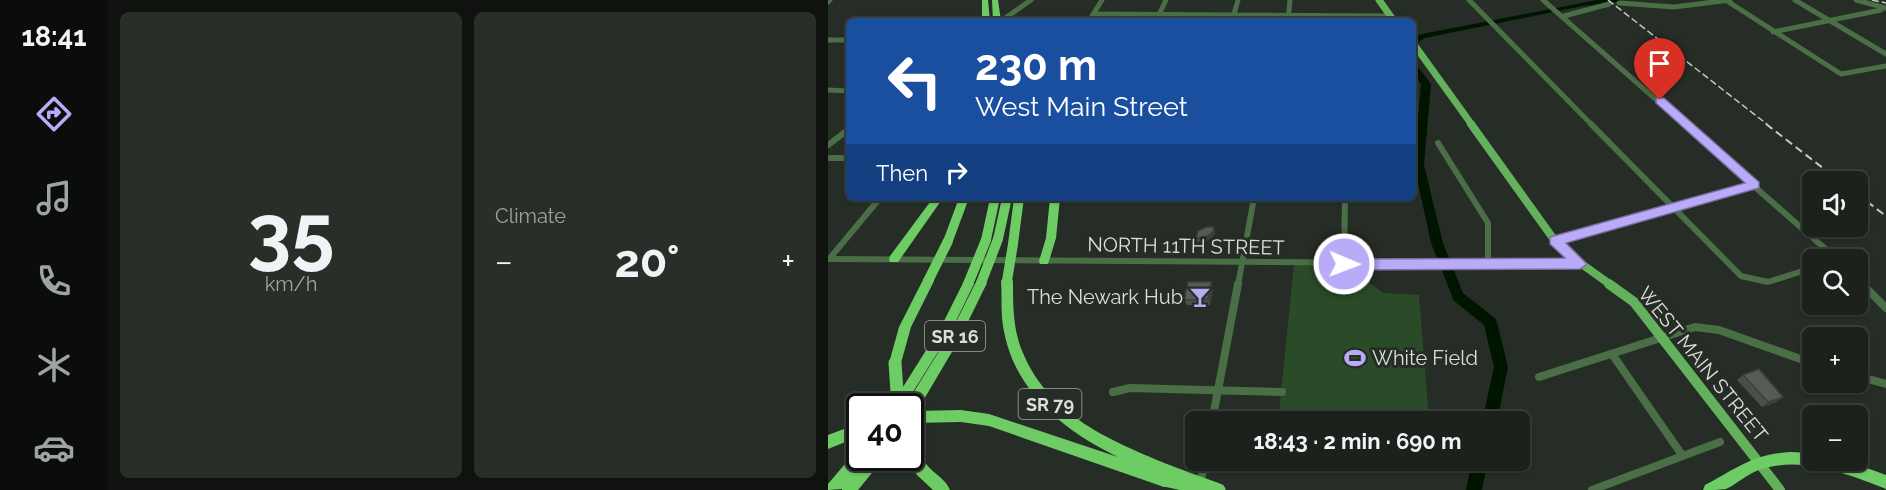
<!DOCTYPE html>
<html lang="en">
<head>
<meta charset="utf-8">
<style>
  :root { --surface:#1c211c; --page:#292e29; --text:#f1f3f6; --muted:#a0a3a3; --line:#3a3e3b; --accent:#b9abf7 }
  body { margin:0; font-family:Raleway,sans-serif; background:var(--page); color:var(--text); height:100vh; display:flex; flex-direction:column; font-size:22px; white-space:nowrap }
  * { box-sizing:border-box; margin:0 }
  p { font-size:20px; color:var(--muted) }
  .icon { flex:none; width:33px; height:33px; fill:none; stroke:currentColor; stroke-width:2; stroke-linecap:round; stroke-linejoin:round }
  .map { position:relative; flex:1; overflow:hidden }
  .side { display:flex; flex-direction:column; gap:12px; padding:12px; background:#0f120f; width:720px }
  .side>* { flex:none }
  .hud { position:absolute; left:18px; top:18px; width:570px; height:183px; border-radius:9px; box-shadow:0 2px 4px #0004,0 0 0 2px var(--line); background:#1a4fa0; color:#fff; overflow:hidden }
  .controls { position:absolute; left:974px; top:171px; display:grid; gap:12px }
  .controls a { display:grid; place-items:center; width:66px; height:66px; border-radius:9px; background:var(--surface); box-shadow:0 2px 4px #0004,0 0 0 2px var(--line); font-size:30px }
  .speed { position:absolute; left:18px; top:393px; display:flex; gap:12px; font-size:30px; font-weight:700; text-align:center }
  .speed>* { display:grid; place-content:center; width:78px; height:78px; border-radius:50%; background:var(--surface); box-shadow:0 2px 4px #0004,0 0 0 2px var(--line); line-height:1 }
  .speed .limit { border:3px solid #111; border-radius:9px; background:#fff; color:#111 }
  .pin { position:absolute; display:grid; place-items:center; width:51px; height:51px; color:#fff; margin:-62px -26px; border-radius:50% 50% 50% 0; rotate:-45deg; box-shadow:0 0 6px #0007 }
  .pin .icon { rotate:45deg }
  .me { position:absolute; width:66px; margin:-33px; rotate:91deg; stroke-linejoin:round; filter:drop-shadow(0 0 4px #0008) }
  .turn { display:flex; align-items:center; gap:21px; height:126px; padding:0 30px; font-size:27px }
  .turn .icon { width:78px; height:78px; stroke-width:2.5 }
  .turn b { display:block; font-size:42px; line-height:51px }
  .then { display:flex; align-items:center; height:57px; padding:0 30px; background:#0003; gap:12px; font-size:22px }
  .big { font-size:45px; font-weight:700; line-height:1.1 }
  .side .card { flex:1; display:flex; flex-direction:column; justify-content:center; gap:9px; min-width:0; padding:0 21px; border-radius:9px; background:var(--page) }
  .side .dial { align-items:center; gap:0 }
  .dial b { font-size:78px; line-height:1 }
  .heat { display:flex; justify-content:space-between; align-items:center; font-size:33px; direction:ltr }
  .side .tiles { flex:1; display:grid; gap:12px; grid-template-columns:repeat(2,1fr) }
  .trip { position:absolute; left:357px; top:411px; width:345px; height:60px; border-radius:9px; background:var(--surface); box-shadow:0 2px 4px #0004,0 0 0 2px var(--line); font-weight:700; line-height:60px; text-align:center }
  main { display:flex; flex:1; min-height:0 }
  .dock { display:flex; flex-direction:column; width:108px; justify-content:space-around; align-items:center; background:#0b0d0b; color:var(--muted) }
  .dock .icon { width:42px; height:42px }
  .dock .active { color:var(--accent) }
  .dock b { font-size:27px; color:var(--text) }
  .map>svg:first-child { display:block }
</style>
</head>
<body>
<main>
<nav class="dock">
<b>18:41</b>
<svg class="icon active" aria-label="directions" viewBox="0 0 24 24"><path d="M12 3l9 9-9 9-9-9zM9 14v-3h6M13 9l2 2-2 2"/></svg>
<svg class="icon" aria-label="music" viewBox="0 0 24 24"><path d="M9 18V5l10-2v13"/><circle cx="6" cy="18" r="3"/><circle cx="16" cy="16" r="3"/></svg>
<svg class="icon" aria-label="phone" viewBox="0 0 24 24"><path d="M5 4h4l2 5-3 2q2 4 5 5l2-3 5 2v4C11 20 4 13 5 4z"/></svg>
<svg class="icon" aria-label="climate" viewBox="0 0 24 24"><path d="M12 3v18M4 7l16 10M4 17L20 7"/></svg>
<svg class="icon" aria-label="car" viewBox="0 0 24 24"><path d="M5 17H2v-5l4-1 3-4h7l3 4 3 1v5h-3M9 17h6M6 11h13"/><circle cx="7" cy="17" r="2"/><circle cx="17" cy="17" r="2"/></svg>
</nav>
<section class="side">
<div class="tiles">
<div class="card dial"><b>35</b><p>km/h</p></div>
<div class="card"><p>Climate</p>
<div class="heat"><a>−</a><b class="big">20°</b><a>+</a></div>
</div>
</div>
</section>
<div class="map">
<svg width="1058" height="490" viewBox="0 0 1058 490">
  <rect width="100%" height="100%" fill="#262c26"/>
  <g fill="#2a4b27">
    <polygon points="466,264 516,264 555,293 591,295 601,421 450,422"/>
    <polygon points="493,461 566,461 563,471"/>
  </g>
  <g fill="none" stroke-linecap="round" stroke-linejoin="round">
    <g fill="#001500" fill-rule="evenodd">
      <polygon points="769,0 793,0 789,2 755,6 597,38 585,45 585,38 594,34"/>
      <polygon points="585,63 588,64 603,84 596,165 615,243 635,293 667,318 669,322 680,367 669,422 654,422 666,367 656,325 625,300 624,296 603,243 586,165 593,84 585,72"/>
      <polygon points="644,460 660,460 654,490 638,490"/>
    </g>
    <g stroke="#4a6e46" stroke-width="5">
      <polyline points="641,0 764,125"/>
      <polyline points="715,0 857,125"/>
      <polyline points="967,0 1058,54"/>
      <polyline points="1028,0 1058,8"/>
      <polyline points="899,1 1013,74 1058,66"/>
      <polyline points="0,2 2,0"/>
      <polyline points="791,3 846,7 902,0"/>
      <polyline points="266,14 562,16"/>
      <polyline points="736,16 781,4"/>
      <polyline points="173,21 203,0"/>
      <polyline points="261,21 274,0"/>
      <polyline points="328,21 338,0"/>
      <polyline points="404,21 410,0"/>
      <polyline points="460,21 462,0"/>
      <polyline points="945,32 1053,10"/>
      <polyline points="0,40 21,40"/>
      <polyline points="0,90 21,91"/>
    </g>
    <g stroke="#4a6e46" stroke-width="6">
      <polyline points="763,124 913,276 940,282 984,268"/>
      <polyline points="855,124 1010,260"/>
      <polyline points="610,143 660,223 660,265"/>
      <polyline points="0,145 21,129"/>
      <polyline points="0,158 21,158"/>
      <polyline points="727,241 927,185"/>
      <polyline points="2,258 52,198"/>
      <polyline points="0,259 752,264"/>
      <polyline points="516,264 517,198"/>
      <polyline points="1029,279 1035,285"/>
      <polyline points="410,285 426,198"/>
    </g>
    <g stroke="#4a6e46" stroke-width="8">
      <polyline points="1034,284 1058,308"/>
      <polyline points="784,354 854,455"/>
      <polyline points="1029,376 1058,384"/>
      <polyline points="711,377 867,327 891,330 984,363"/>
      <polyline points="285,392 302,388 454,392"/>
      <polyline points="384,422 410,284"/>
      <polyline points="372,485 377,460"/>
      <polyline points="764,490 892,442"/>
    </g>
    <g stroke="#64b15d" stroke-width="7">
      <polyline points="551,0 566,21"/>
      <polyline points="585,43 644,125"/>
    </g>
    <polyline stroke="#64b15d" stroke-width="8" points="643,124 727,241 741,255 783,285"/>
    <polyline stroke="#64b15d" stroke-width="10" points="781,284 806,302 952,490"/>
    <g fill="#6ecc65" fill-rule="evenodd">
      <polygon points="154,0 160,0 162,21 154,21"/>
      <polygon points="164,0 170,0 173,21 165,21"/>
      <polygon points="105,198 115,198 70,262 62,262 61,259 62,256"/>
      <polygon points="131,198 141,198 125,241 120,245 115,241"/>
      <polygon points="162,198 172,198 163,240 158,244 153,240"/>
      <polygon points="174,198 184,198 175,239 170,243 165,239"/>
      <polygon points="186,198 196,198 190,244 185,248 180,244"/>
      <polygon points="222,198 232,198 228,238 221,261 220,264 212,264 211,261 218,238"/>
      <polygon points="100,277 104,278 106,281 83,327 73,363 71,367 67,368 63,367 61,363 71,327 96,278"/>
      <path d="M179,277L183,278L185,281C185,305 185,331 195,353C221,416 285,442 344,466L346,471L342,477L343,480L341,485L336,487L161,426L133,422L82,423V406H77L123,332L149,280H157L159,283L131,340L89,411L133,410L161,414L290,457C232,429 181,387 174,318C173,306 174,293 173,281L175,278Z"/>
      <polygon points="140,280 144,281 146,284 122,333 76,406 63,406 114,325 136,281"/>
      <polygon points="32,423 32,436 0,449 0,435"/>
      <path d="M82,443C92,446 93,458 99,465C106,474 118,479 122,490H105L89,475L79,458H82Z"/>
      <polygon points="32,450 32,458 54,458 52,463 30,490 14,490 14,489 0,490 0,484 27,452"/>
      <path d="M963,452L984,453V460H1017L1058,475V489C1020,474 972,455 931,470C919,474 909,484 898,489C892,490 882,490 875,490L877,485C909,468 925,454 963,452Z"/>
    </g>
    <g stroke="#c3c8c3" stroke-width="1.5" stroke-dasharray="7 3" stroke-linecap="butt">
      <polyline points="780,0 940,125"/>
      <polyline points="1044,0 1058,3"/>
    </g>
    <g stroke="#c3c8c3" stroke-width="2" stroke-dasharray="8 4.5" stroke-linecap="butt">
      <polyline points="938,124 1013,182"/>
      <polyline points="1029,194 1058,216"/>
    </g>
    <g stroke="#6ecc65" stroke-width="10">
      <polyline points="100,281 120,241"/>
      <polyline points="179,281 185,244"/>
      <polyline points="153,283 170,239"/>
      <polyline points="140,284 158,240"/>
    </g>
    <g stroke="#6ecc65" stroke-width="13">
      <polyline points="67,363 70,406"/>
      <polyline points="339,471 391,490"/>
      <polyline points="336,480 369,487"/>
    </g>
  </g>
  <g fill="#4a4f49">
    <polygon points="387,231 386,236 377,242 369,242 368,238"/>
    <polygon points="383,282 385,288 382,305 359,305 356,300"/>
    <polygon points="915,375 949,402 934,407 909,380"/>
  </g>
  <g fill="#3c403c">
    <polygon points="386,227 387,231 386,236 377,242 376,238"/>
    <polygon points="383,282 385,288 382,305 380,299"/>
    <polygon points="955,397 949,402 934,407 940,402"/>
  </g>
  <g fill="#565c55" stroke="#3c403c" stroke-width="1.5">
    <polygon points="379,227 386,227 385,232 376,238 368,238 370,231"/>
    <polygon points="360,282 383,282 380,299 356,300"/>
    <polygon points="931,369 955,397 940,402 915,375"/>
  </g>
  <polygon fill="#b9abf7" stroke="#786fa1" stroke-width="1.5" points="828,98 836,98 931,182 931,188 738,243 759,264 752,269 516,270 509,264 516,259 737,258 722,244 722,237 917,183 828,103"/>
  <defs>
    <symbol id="bar-bare" viewBox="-9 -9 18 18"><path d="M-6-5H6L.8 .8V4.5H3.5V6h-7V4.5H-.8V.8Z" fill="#b9abf7" stroke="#262c26" stroke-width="2.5" paint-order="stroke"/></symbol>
    <symbol id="stadium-bare" viewBox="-9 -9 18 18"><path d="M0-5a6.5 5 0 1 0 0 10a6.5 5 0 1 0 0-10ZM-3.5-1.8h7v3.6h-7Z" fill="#b9abf7" stroke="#262c26" stroke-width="2.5" paint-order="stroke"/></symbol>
  </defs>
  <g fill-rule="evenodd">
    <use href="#bar-bare" x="357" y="282" width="30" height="30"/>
    <use href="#stadium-bare" x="512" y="343" width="30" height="30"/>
  </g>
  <g text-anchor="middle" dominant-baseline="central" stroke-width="6" stroke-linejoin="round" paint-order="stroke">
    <g fill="#262c26" stroke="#a5a9a5" stroke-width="1.5">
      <rect x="97" y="321" width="60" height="30" rx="4.5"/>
      <rect x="190.5" y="389" width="63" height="30" rx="4.5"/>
    </g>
    <g font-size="18" font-weight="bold" fill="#dbdfdb">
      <text x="127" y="336">SR 16</text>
      <text x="222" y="404">SR 79</text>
    </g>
    <g font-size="20" fill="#dbdfdb" stroke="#262c26">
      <text transform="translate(358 246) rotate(1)">NORTH 11TH STREET</text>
      <text transform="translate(875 364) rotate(51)">WEST MAIN STREET</text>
    </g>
    <g font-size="20" fill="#dbdfdb" stroke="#262c26" text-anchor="end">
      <text x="355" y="297">The Newark Hub</text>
      <text x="544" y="358" text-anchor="start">White Field</text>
    </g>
  </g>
</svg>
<div class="controls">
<a><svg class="icon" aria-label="sound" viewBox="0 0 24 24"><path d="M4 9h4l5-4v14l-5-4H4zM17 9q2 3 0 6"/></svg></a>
<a><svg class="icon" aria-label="search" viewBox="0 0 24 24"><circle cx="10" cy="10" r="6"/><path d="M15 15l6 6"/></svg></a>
<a>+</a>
<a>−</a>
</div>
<div class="speed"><div class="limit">40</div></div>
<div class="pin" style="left:832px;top:100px;background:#d93025"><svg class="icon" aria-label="arrive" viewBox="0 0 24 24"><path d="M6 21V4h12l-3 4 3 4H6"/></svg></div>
<svg class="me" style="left:516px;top:264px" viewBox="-20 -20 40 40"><circle r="17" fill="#b9abf7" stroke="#fff" stroke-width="3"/><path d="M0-11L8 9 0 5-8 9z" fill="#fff"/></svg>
<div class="trip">18:43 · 2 min · 690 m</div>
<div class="hud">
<div class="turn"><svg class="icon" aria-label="left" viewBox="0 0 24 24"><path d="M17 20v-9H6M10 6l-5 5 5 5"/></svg><div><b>230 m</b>West Main Street</div></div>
<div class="then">Then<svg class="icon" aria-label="right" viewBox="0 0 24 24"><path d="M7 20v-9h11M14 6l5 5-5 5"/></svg></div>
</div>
</div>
</main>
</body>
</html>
